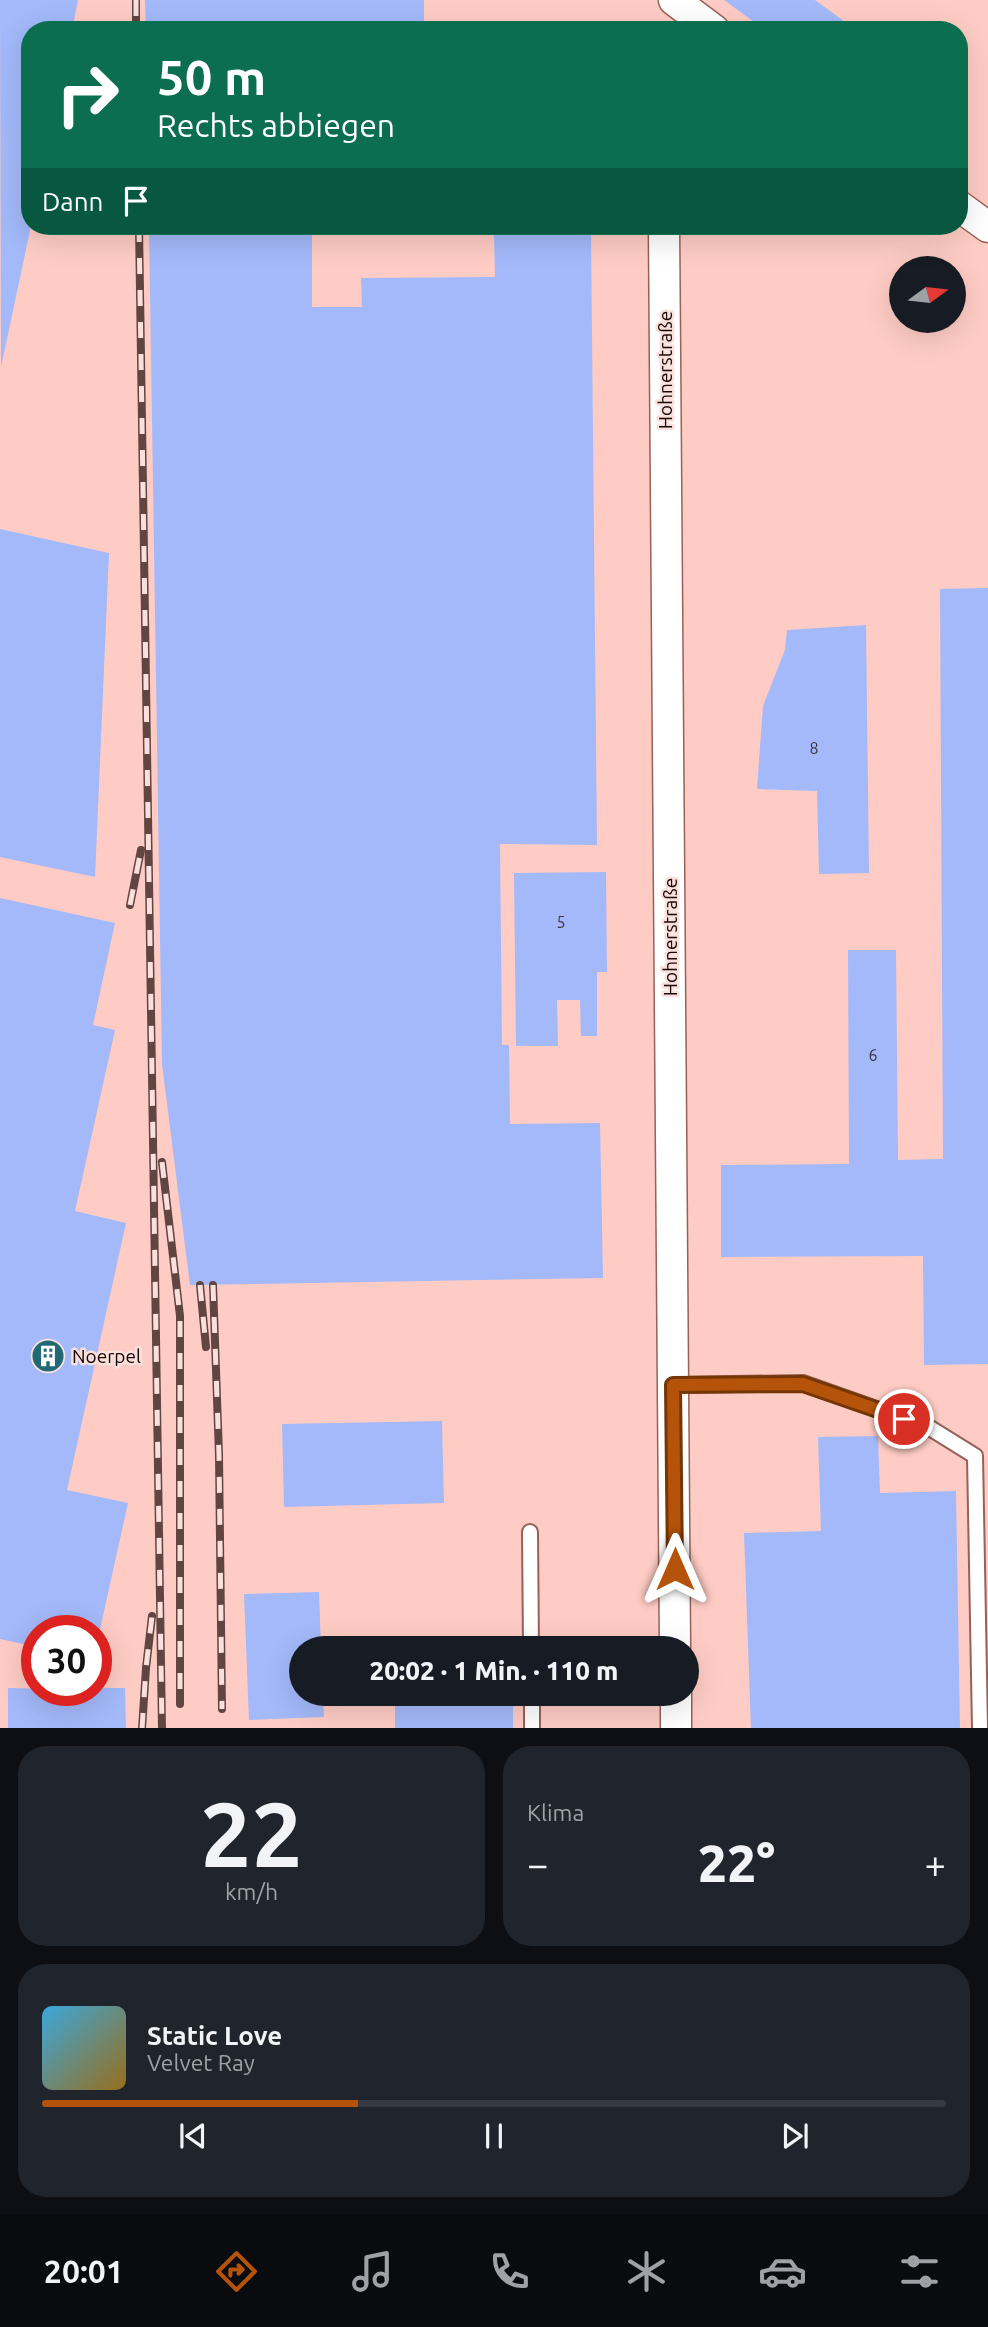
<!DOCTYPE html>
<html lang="de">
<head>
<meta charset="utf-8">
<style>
  :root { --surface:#171b24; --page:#20242c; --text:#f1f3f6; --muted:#9ea1a6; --line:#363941; --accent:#b45309 }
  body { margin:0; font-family:Ubuntu,sans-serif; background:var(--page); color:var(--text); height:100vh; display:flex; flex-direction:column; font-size:26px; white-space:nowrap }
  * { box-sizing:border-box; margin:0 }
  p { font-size:23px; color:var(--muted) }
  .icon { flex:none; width:38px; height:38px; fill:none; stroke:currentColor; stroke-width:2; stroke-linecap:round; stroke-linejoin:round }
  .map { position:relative; height:1728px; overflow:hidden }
  .panel { display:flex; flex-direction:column; gap:18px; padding:18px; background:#0d0f14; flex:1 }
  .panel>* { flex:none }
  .hud { position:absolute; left:21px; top:21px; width:947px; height:214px; border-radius:28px; box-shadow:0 7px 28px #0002; background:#0b6e4f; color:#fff; overflow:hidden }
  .needle { width:46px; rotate:75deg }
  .tools { position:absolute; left:889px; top:256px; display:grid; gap:14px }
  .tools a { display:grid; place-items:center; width:77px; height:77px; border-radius:50%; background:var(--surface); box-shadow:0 7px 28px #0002; font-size:35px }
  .speed { position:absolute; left:21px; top:1615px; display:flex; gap:14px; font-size:35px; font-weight:700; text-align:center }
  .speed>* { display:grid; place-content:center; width:91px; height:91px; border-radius:50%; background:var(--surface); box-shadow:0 7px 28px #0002; line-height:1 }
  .speed .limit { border:10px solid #d22; background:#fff; color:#111 }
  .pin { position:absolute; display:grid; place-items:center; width:60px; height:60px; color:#fff; margin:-30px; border:4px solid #fff; border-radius:50%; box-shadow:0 2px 7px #0007 }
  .me { position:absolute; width:77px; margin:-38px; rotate:0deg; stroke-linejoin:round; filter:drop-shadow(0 0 5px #0008) }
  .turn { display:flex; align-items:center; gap:24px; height:147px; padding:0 21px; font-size:32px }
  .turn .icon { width:91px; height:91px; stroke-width:2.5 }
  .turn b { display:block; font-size:49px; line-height:60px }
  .then { display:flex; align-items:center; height:66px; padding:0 21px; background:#0003; gap:14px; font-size:26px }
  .big { font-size:52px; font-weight:800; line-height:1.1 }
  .panel .tile { flex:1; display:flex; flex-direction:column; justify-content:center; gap:10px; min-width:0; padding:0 24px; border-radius:28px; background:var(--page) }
  .panel .dial { align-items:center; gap:0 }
  .dial b { font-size:91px; line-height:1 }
  .song { display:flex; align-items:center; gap:21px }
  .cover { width:84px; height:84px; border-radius:10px; background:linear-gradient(135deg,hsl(200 70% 55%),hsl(40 70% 35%)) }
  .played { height:7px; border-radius:4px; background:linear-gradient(90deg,var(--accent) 35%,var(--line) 35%) }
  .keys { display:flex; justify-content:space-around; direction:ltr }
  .heat { display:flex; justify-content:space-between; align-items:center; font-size:38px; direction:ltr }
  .panel .tiles { flex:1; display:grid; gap:18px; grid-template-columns:1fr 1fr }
  .tile:last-child { grid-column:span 2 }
  .trip { position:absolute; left:289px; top:1636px; width:410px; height:70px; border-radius:35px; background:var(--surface); box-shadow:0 7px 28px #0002; font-weight:800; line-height:70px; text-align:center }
  .dock { display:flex; height:112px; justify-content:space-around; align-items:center; background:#090b0e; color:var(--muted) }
  .dock .icon { width:49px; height:49px }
  .dock .selected { color:var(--accent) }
  .dock b { font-size:32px; color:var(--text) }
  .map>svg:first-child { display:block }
</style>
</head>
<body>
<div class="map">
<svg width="988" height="1729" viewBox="0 0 988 1729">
  <rect width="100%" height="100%" fill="#feccc4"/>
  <g fill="#a3b9f9">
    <polygon points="0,0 78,0 72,30 30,30 31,226 1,367"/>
    <polygon points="145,0 424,0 424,30 146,30"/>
    <polygon points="724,0 815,0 852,27 850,30 765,30"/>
    <polygon points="149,226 312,226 312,307 362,307 361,278 495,277 494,234 591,231 597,845 500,844 502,1045 509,1045 510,1124 600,1123 603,1278 190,1285 162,1064"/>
    <polygon points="0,529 109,553 95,877 0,857"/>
    <polygon points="988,588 988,1364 924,1365 923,1256 721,1257 721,1165 849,1164 848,950 896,950 898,1160 943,1159 940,589"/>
    <polygon points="866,625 869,873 819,874 817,791 757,789 763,706 785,650 787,630"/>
    <polygon points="606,872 607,972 597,972 597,1036 581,1036 580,1000 557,1000 558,1046 516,1046 514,873"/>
    <polygon points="0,898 115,923 93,1025 115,1030 75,1211 126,1223 67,1490 128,1503 97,1643 96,1631 37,1631 37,1647 0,1639"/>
    <polygon points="442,1421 444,1503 284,1507 282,1424"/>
    <polygon points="878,1436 880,1493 956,1491 960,1729 751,1729 744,1533 821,1531 818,1437"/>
    <polygon points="319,1592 321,1648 301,1648 301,1694 323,1694 324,1717 249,1720 244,1594"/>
    <polygon points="513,1638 513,1648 394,1648 394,1639"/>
    <polygon points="8,1688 96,1690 96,1688 125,1688 126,1729 8,1729"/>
    <rect x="395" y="1694" width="118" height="35"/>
  </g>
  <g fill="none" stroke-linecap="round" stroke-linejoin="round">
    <defs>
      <g id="lane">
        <polyline points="673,1385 803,1383 930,1428 975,1456 980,1729"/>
        <polyline points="530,1532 531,1648"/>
        <polyline points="532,1694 532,1729"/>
      </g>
      <g id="street">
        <polyline points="674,0 714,30"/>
        <polyline points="959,206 988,227"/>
        <polyline points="664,226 675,1648"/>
        <polyline points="676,1694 676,1729"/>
      </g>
    </defs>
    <use href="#lane" stroke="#966158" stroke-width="18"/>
    <use href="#street" stroke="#966158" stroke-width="33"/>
    <use href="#lane" stroke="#fff" stroke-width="14"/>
    <use href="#street" stroke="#fff" stroke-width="30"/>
    <defs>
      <g id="rail">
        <polyline points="136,0 136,30"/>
        <polyline points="139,226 162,1729"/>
        <polyline points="130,905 141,850"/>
        <polyline points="162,1162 180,1316 180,1704"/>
        <polyline points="200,1285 206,1347"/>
        <polyline points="213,1285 219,1455 222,1709"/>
        <polyline points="142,1729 146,1668 152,1616"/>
      </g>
    </defs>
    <use href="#rail" stroke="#614541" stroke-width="8"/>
    <use href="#rail" stroke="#fae0dc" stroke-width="5" stroke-dasharray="16" stroke-linecap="butt"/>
  </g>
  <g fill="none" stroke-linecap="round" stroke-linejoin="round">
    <defs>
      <polyline id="route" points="675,1569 673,1385 803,1384 904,1419"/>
    </defs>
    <use href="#route" stroke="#753606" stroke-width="18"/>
    <use href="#route" stroke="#b45309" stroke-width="12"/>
  </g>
  <defs>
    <symbol id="building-disc" viewBox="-11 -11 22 22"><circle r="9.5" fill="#216a75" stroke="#fae0dc"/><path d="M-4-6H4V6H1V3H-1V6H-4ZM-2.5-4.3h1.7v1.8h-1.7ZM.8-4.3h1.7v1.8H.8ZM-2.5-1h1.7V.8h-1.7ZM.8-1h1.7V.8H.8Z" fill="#fff"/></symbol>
  </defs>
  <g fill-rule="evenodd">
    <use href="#building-disc" x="29" y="1337" width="38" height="38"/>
  </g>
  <g text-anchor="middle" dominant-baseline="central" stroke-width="5" stroke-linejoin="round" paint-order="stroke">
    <g font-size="16" fill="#3b3341">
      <text x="814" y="748">8</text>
      <text x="561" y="922">5</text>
      <text x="873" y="1055">6</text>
    </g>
    <g font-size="19" fill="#180604" stroke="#fae0dc">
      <text transform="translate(665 370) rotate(-90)">Hohnerstraße</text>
      <text transform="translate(670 937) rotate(-90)">Hohnerstraße</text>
    </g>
    <g font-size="19" fill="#180604" stroke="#fae0dc" text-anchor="start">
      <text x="72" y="1356">Noerpel</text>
    </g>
  </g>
</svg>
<div class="tools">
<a><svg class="needle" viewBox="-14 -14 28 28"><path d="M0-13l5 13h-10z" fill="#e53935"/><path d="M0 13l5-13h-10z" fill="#9ea1a6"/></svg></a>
</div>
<div class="speed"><div class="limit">30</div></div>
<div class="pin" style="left:904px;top:1419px;background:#d93025"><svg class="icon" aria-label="arrive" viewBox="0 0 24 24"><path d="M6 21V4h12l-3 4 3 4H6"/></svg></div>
<svg class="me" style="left:675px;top:1569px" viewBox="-20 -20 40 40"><path d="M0-17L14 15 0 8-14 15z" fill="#b45309" stroke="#fff" stroke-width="4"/></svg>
<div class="trip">20:02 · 1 Min. · 110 m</div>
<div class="hud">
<div class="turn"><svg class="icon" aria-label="right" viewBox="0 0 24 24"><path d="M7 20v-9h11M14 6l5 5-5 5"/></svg><div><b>50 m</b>Rechts abbiegen</div></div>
<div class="then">Dann<svg class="icon" aria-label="arrive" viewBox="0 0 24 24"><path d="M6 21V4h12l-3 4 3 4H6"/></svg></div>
</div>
</div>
<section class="panel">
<div class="tiles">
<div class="tile dial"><b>22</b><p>km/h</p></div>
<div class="tile"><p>Klima</p>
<div class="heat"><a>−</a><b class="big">22°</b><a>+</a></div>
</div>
<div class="tile">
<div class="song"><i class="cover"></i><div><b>Static Love</b><p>Velvet Ray</p></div></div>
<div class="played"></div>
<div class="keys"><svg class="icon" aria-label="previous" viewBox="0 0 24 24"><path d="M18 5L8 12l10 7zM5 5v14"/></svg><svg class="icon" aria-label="pause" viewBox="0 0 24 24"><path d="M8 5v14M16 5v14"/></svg><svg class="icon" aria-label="next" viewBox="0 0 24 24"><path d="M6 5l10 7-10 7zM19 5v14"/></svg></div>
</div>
</div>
</section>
<nav class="dock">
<b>20:01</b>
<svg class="icon selected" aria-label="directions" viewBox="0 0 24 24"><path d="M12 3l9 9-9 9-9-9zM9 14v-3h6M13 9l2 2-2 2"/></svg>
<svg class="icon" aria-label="music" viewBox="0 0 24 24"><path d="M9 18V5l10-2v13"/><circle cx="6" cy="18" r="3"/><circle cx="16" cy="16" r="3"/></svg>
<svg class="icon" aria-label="phone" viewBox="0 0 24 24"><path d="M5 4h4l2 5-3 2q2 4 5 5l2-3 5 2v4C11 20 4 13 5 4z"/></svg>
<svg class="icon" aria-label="climate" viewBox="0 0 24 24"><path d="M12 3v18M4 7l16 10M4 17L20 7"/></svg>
<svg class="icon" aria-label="car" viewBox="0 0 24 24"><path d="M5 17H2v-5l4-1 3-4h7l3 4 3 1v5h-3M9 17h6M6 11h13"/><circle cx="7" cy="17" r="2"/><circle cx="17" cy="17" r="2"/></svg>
<svg class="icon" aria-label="filters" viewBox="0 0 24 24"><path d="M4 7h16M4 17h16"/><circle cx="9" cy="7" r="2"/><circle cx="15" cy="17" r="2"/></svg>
</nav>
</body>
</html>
